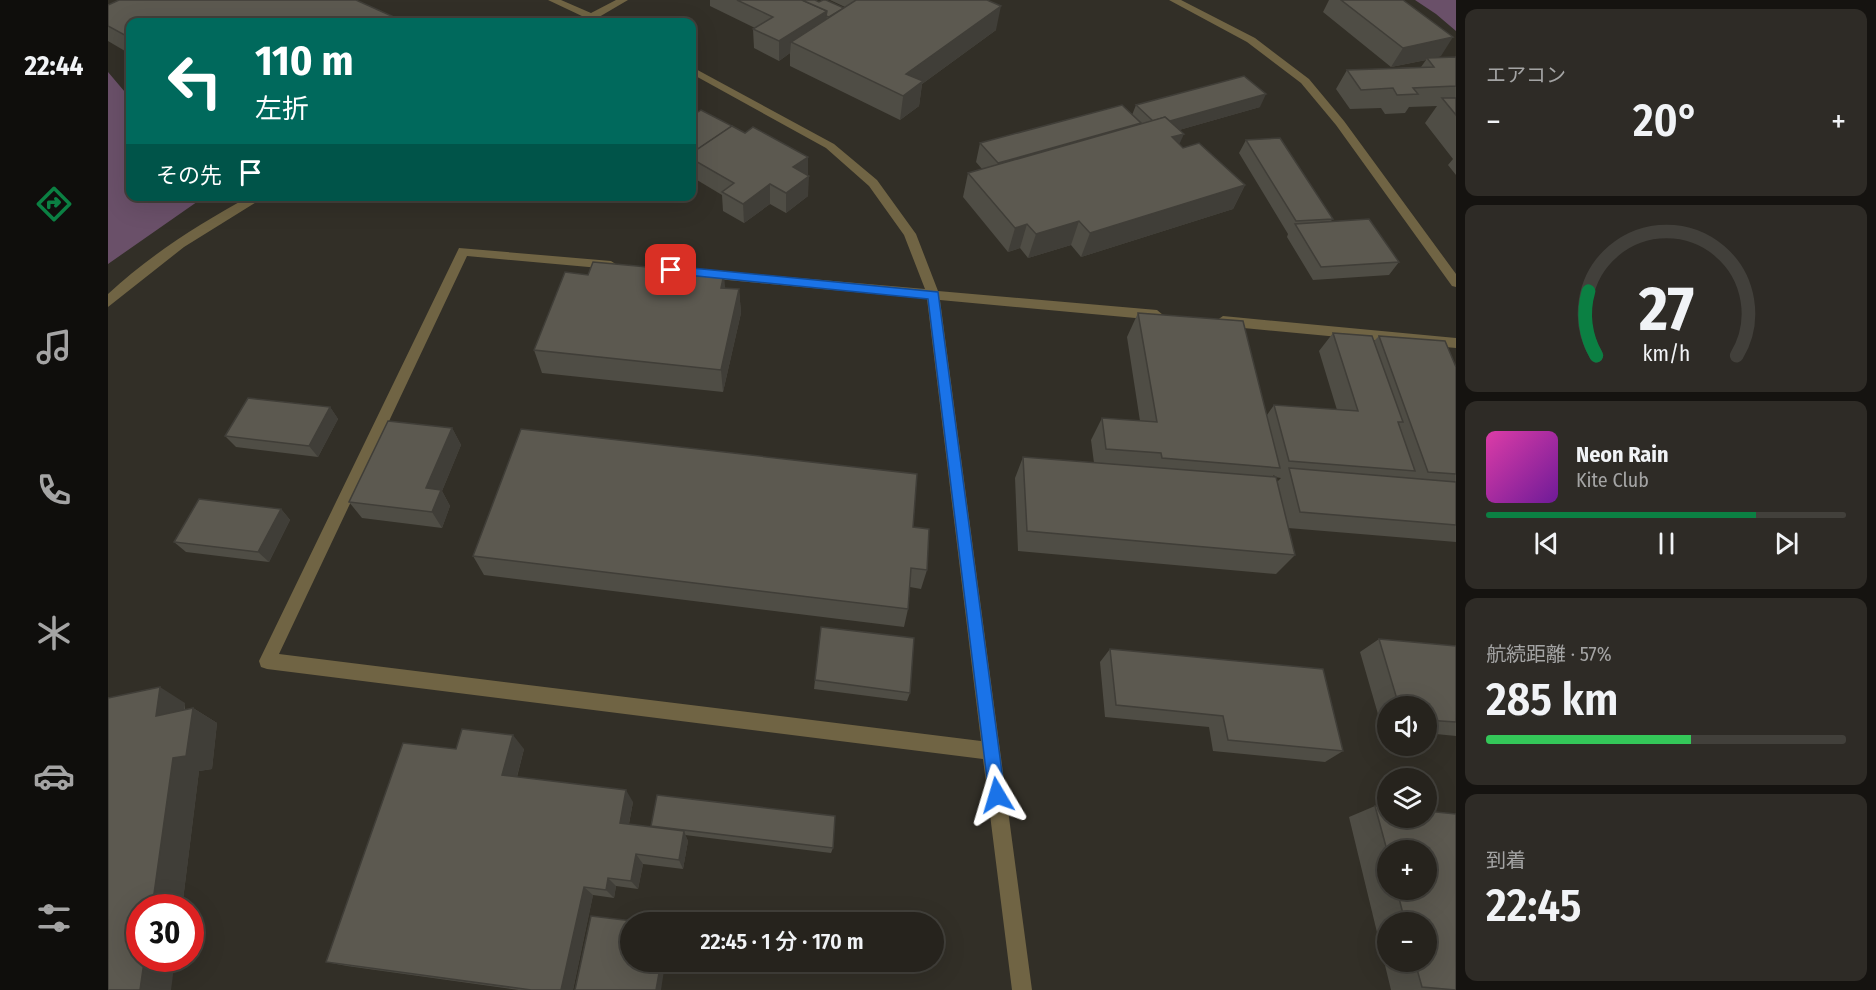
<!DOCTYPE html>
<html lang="ja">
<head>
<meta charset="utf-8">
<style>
  :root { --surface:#26231d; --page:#2e2b26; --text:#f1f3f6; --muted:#a4a4a4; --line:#42403b; --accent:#0b8043 }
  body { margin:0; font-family:"Fira Sans Condensed","Noto Sans JP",sans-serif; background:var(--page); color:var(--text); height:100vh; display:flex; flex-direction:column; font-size:22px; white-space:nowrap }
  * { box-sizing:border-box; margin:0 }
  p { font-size:20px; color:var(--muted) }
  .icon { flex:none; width:33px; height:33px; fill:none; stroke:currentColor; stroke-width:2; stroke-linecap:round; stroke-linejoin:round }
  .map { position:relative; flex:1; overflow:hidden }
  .details { display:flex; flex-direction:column; gap:9px; padding:9px; background:#151310; width:420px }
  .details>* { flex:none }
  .top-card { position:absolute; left:18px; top:18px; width:570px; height:183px; border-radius:12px; box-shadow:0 6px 24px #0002,0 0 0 2px var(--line); background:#00695c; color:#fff; overflow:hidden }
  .fabs { position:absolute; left:1269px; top:696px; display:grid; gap:12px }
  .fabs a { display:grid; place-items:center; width:60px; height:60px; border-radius:50%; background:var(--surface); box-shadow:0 6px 24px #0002,0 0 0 2px var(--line); font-size:30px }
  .speed { position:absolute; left:18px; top:894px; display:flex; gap:12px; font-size:30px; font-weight:700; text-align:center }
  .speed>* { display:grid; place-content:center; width:78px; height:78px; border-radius:50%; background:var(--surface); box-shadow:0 6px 24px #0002,0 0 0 2px var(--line); line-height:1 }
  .speed .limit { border:9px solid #d22; background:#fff; color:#111 }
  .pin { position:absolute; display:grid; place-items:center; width:51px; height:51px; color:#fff; margin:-26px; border-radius:12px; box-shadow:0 3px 9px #0006 }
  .me { position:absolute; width:66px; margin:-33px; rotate:353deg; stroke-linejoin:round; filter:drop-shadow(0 0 4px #0008) }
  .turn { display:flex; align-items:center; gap:21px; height:126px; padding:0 30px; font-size:27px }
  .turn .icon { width:78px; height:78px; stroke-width:2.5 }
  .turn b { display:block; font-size:42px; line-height:51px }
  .then { display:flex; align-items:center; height:57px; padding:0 30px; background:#0003; gap:12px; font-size:22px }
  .big { font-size:45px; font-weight:600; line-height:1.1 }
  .details .tile { flex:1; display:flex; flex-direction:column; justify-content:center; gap:9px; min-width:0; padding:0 21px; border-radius:12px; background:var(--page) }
  .details .dial { align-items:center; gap:0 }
  .dial svg { height:156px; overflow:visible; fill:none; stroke:var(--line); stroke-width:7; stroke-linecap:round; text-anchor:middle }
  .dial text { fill:var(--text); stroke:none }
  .song { display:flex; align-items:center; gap:18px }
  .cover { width:72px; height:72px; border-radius:9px; background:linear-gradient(135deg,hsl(320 70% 55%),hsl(280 70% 35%)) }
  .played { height:6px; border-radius:3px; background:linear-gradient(90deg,var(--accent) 75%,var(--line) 75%) }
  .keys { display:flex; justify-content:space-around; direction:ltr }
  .heat { display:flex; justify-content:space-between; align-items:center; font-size:33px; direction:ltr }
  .charge { height:9px; border-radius:4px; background:linear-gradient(90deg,#34c759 57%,var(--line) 0) }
  .trip { position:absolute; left:512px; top:912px; width:324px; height:60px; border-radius:30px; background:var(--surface); box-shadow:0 6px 24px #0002,0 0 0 2px var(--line); font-weight:600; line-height:60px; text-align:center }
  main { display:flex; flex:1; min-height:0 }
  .menu { display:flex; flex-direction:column; width:108px; justify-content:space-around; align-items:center; background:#0f0e0c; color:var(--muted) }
  .menu .icon { width:42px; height:42px }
  .menu .on { color:var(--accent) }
  .menu b { font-size:27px; color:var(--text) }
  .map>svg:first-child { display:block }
</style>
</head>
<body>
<main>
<nav class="menu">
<b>22:44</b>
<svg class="icon on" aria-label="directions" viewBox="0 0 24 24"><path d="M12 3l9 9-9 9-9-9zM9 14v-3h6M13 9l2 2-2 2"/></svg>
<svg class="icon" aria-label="music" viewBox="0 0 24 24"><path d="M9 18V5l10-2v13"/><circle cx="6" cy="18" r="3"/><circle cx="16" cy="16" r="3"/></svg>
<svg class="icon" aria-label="phone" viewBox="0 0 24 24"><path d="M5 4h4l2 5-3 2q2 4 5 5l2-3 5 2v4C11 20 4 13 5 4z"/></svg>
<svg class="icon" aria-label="climate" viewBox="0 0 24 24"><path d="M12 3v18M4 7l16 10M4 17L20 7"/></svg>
<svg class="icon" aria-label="car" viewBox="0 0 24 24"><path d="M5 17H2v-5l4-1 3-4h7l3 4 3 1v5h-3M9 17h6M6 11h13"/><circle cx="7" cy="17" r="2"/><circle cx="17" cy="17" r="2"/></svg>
<svg class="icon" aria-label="filters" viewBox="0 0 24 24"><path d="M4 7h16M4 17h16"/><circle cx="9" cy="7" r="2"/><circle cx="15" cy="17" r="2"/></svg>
</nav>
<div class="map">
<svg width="1348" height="990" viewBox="0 0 1348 990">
  <rect width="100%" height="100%" fill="#322f27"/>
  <g fill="#6a5069">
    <polygon points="1307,0 1348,0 1348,31 1328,14"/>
    <polygon points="0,72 22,98 22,196 96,197 0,264"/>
  </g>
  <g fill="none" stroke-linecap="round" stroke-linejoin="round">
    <g fill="#706444" fill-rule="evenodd">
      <polygon points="440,0 453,0 483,13 508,0 520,0 491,17 500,22 475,22 473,20 476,17"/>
      <polygon points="1061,0 1073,0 1147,38 1201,79 1236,121 1348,274 1348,287 1344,286 1228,125 1193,83 1139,42"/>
      <polygon points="584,67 726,144 769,180 808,234 830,291 1049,310 1055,315 1049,320 832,300 924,990 904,990 875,759 159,669 153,667 151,661 351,248 503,261 509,265 503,269 359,256 171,654 873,741 819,299 598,278 592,274 598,270 817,289 796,235 761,186 718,148 584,74"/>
      <path d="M142,196H158L76,247L0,307V294C42,255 91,224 142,196Z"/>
      <polygon points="1115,316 1348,338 1348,348 1115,326 1108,321"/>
    </g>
  </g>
  <g fill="#4f4d45" fill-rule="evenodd">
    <polygon points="602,0 707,0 711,2 736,8 737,7 722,0 879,0 888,30 814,84 811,106 792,120 682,66 682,53 671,61 646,48 645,29 647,28 602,6"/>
    <polygon points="1221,0 1295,0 1333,56 1328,57 1348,57 1348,175 1340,165 1345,159 1317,123 1329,106 1301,107 1297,113 1277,114 1273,108 1242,109 1228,89 1239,70 1313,67 1318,60 1283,67 1215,12"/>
    <polygon points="0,5 22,22 22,54 0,41"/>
    <polygon points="1028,105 1152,107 1071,130 1071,144 1075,148 1137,185 1125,209 973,257 963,245 920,258 912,248 900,252 855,197 860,173 874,169 868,162 872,143 1024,115"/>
    <polygon points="584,116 700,176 700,196 678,213 662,204 636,223 615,211 614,195 584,177"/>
    <polygon points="1138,140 1225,219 1223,221 1291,262 1281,275 1205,280 1179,237 1180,234 1131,153"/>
    <polygon points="617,288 631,289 633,313 615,392 434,373 426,350"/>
    <path d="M1030,313L1159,415L1166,405L1229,410L1211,351L1225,333L1266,341L1271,336L1348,367V542L1180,528L1187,555L1168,574L910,551L907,478L915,457L986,463L983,440L994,418L1032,421L1019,337ZM1166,475L1167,477L1173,478L1169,482L1164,477Z"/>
    <polygon points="222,407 230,419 210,457 128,447 117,436"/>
    <polygon points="344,428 353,445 334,491 342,506 334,528 254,518 241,502"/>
    <polygon points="173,509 182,520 161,562 78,552 66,542"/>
    <polygon points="805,527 819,570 813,589 802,587 800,609 796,627 376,575 365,556"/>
    <polygon points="713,627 802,693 799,701 706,689"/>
    <polygon points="1271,639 1348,646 1348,736 1318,733 1318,706 1280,706 1280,729 1274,728 1252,652"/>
    <polygon points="1002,649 1235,751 1217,762 1105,751 1101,727 997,717 992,662"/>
    <polygon points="77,703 77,710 85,708 109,723 104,769 91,771 74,908 32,908 79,958 78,964 66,967 0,990"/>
    <polygon points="348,749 416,749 409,777 525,802 521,824 544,827 543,826 725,848 723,853 577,835 580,841 575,869 535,864 530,889 508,886 506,898 485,895 465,990 411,990 239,966 218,962"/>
    <path d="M1267,806L1280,807V818H1318V811L1348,814V990H1283L1241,817ZM1280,850H1318V890H1280ZM1280,922H1318V962H1280Z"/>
  </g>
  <g fill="#403e38">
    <polygon points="893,6 888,30 814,84 811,106 792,120 798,74"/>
    <polygon points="719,11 718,31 683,42 682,53 671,61 671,41"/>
    <polygon points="1345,37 1333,56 1320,59 1319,58 1318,60 1283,67 1295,48"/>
    <polygon points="1158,94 1152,107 1043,138 1049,124"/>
    <polygon points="1033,123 1026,142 885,182 890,163"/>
    <polygon points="1076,134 1065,158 1064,137"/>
    <polygon points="700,157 700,176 685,167"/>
    <polygon points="701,176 700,196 678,213 678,193"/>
    <polygon points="662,184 662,204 636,223 635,204"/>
    <polygon points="1137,185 1125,209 973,257 982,233"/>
    <polygon points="971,221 963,245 920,258 928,234"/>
    <polygon points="919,224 912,248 900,252 907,228"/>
    <polygon points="616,274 618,298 613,288"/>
    <polygon points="631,289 633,313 615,392 613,370"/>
    <polygon points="222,407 230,419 210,457 201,446"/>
    <polygon points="344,428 353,445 334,491 342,506 334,528 324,512 318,488"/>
    <polygon points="173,509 182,520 161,562 150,552"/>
    <polygon points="52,687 77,703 74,730 48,716"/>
    <polygon points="85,708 109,723 104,769 91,771 74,908 44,908 65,758"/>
    <polygon points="405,735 416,749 406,787 394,775"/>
    <polygon points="518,790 525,802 519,833 512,823"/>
    <polygon points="576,831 580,841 575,869 571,860"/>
    <polygon points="528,854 535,864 530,889 523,881"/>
    <polygon points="500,878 508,886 506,898 498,890"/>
    <polygon points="476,887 485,895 465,990 453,990"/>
    <polygon points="49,958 79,958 78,964 49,960"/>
    <polygon points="36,962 66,967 63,990 32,990"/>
    <polygon points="553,962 557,964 553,990 548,990"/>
  </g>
  <g fill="#5c5950" stroke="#403e38" stroke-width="1.5">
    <polygon points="11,0 248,0 297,22 22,22 22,38 0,26 0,5"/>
    <polygon points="629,0 694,0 719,11 671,41 645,29 665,17"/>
    <polygon points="694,0 707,0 711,2 715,0 718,0 736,8 721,17 718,16 719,11"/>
    <polygon points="748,0 879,0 893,6 798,74 815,81 795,96 683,42"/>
    <polygon points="1233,0 1295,0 1345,37 1295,48"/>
    <polygon points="1348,57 1348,86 1305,88 1310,94 1289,95 1285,88 1253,90 1239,70 1326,67 1319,58"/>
    <polygon points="1136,76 1158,94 1062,121 1057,117 1045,121 1028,105"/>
    <polygon points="1334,98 1348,98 1348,115"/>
    <polygon points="1014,105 1033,123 890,163 872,143"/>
    <polygon points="593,110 624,126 584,153 584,116"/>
    <polygon points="1057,117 1076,134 1064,137 1075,148 1091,143 1137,185 982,233 971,221 928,234 919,224 907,228 860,173"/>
    <polygon points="624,126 637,133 645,127 700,157 685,167 701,176 678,193 662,184 635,204 614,192 626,183 584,159 584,153"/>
    <polygon points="1172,138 1225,219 1188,221 1138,140"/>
    <polygon points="1261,219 1291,262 1213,267 1187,224"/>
    <polygon points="485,262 616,274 613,288 631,289 613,370 426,350 457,272 480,275"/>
    <polygon points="1030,313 1135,321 1172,468 1054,458 1053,453 998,449 994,418 1049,422"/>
    <polygon points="1225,333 1264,336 1295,422 1290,422 1307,471 1181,461 1166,405 1250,411"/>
    <polygon points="1271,336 1337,341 1348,367 1348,474 1320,472"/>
    <polygon points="140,398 222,407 201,446 117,436"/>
    <polygon points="280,421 344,428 318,488 333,490 324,512 241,502"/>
    <polygon points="413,429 809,474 805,527 821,529 819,570 803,568 800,609 365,556"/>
    <polygon points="915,457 1168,477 1187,555 919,531"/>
    <polygon points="1181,468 1348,482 1348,525 1192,512"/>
    <polygon points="91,499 173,509 150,552 66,542"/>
    <polygon points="713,627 806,638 802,693 707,680"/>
    <polygon points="1271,639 1348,646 1348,722 1318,720 1318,706 1291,706"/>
    <polygon points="1002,649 1215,669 1235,751 1120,740 1115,716 1008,705"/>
    <polygon points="52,687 48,716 85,708 78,756 65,758 44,908 32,908 32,958 49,958 49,960 36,962 32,990 0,990 0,698"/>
    <polygon points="354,729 405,735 394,775 518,790 512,823 576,831 571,860 528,854 523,881 500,878 498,890 476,887 453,990 423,990 218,962 295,743 348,749"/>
    <polygon points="549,795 727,816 725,848 543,826"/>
    <polygon points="1267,806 1280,807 1280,818 1318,818 1318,811 1348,814 1348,990 1314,987 1307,962 1318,962 1318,922 1297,922 1289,890 1318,890 1318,850 1280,850 1280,854"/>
    <polygon points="483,916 533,922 522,922 522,962 553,962 548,990 467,990"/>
  </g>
  <polygon fill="#1a73e8" stroke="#114b97" stroke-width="1.5" points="563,266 830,292 897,795 895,801 889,803 883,801 881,795 820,299 559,273 557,270"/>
</svg>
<div class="fabs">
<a><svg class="icon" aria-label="sound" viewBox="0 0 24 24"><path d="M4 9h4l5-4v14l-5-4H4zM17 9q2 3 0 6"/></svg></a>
<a><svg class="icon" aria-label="layers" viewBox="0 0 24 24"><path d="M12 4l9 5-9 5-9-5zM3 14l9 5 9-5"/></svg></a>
<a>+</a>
<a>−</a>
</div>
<div class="speed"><div class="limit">30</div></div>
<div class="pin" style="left:563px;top:270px;background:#d93025"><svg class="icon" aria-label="arrive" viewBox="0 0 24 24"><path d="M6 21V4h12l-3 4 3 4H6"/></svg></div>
<svg class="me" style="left:889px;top:795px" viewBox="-20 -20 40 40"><path d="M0-17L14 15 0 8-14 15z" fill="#1a73e8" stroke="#fff" stroke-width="4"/></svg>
<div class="trip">22:45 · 1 分 · 170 m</div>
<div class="top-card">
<div class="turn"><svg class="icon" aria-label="left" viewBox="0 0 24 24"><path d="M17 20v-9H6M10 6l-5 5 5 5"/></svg><div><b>110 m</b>左折</div></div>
<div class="then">その先<svg class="icon" aria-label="arrive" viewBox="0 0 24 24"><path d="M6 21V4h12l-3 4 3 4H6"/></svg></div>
</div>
</div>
<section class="details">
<div class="tile"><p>エアコン</p>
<div class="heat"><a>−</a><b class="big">20°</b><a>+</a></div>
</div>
<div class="tile dial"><svg viewBox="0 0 100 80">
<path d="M14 69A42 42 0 1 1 86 69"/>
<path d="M14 69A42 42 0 0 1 10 36" stroke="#0b8043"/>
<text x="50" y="56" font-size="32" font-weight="700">27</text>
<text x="50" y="72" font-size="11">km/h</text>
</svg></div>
<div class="tile">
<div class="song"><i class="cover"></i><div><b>Neon Rain</b><p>Kite Club</p></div></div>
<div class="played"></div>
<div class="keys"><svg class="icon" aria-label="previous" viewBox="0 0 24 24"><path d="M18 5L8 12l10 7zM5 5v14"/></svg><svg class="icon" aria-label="pause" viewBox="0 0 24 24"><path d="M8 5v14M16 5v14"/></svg><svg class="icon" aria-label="next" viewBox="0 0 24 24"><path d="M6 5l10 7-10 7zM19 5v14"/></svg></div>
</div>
<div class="tile"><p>航続距離 · 57%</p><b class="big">285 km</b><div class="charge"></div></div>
<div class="tile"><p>到着</p><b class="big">22:45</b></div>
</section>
</main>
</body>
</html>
